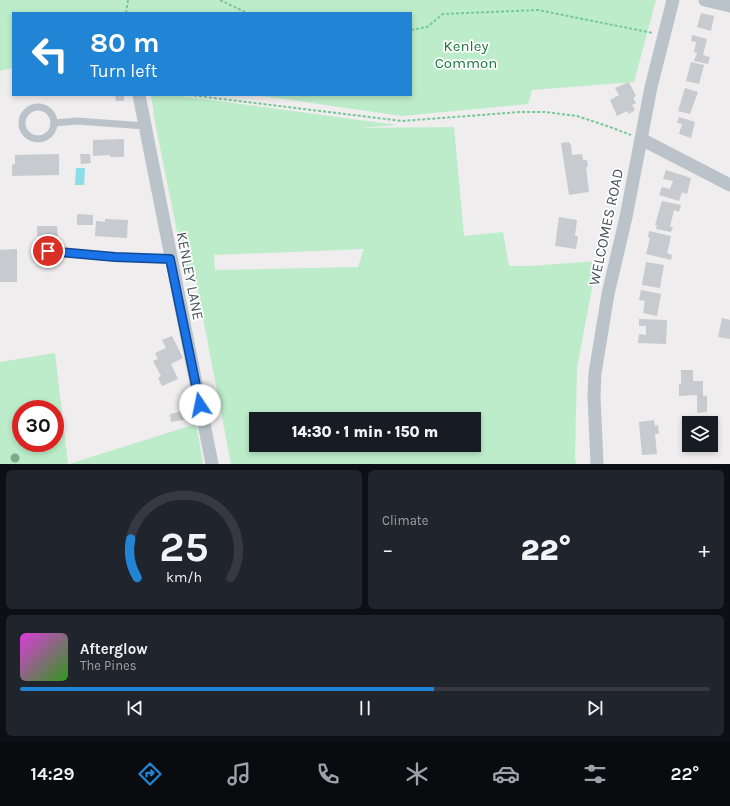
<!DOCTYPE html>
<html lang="en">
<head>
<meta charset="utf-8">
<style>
  :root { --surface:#171b24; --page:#20242c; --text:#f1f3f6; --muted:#9ea1a6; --line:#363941; --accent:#2184d5 }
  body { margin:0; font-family:Karla,sans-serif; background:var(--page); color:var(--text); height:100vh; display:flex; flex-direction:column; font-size:15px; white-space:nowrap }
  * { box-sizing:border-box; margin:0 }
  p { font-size:13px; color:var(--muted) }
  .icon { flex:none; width:22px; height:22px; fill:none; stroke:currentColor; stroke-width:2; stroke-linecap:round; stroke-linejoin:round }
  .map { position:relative; height:464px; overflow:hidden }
  .panel { display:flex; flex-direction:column; gap:6px; padding:6px; background:#0d0f14; flex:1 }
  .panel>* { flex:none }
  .guide { position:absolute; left:12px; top:12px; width:400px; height:84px; border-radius:0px; box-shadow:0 2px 6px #0003; background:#2184d5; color:#fff; overflow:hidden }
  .controls { position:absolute; left:682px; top:416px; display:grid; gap:8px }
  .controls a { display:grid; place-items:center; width:36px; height:36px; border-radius:0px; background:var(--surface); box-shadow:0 2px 6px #0003; font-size:20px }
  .speed { position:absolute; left:12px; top:400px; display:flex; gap:8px; font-size:20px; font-weight:700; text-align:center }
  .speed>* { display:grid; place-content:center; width:52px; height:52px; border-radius:50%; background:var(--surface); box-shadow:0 2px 6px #0003; line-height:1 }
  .speed .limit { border:6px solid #d22; background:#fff; color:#111 }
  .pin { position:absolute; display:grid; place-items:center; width:34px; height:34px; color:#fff; margin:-17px; border:2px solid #fff; border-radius:50%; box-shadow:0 1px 4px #0007 }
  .me { position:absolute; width:44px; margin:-22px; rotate:349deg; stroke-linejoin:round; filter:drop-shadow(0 0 3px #0008) }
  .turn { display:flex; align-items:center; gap:14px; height:84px; padding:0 12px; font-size:18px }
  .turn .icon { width:52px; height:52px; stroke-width:2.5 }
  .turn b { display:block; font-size:28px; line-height:34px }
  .big { font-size:30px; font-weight:800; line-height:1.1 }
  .panel .card { flex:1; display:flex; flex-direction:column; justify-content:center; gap:6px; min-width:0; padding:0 14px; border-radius:6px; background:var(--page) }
  .panel .dial { align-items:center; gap:0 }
  .dial svg { height:104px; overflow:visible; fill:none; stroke:var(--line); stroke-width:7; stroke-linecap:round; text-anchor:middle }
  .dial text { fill:var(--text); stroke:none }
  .song { display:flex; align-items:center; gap:12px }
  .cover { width:48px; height:48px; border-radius:6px; background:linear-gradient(135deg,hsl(300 70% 55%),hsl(110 70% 35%)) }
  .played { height:4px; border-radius:2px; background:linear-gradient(90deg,var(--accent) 60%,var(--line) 60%) }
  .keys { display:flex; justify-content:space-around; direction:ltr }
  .heat { display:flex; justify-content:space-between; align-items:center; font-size:22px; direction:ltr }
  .panel .tiles { flex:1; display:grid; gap:6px; grid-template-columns:1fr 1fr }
  .card:last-child { grid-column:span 2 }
  .trip { position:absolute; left:249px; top:412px; width:232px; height:40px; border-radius:0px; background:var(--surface); box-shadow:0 2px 6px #0003; font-weight:800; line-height:40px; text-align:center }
  .dock { display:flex; height:64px; justify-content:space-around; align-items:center; background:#090b0e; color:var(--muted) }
  .dock .icon { width:28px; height:28px }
  .dock .on { color:var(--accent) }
  .dock b { font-size:18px; color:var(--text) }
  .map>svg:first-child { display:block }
</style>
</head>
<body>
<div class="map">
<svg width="730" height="464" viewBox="0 0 730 464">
  <rect width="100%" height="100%" fill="#efeded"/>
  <g fill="#bcecc9" fill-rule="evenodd">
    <polygon points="0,0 656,0 634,82 532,90 528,104 402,116 256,95 411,95 411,13 13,13 13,68 0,71"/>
    <path d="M151,95L181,96L397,125L360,128L454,127L464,236L503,232L509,266H531L597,261L577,368L575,457L576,464H231L194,271H185L155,123ZM364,249L358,267L215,270L214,255ZM256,419H474V445H256Z"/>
    <path d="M55,353L68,464H0V362ZM21,409H55V443H21Z"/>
    <polygon points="196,424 203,464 69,464"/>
  </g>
  <polygon fill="#8bdee7" points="76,168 85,168 84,185 75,185"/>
  <g fill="#c7cacf">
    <polygon points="701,13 714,16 711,31 697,27"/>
    <polygon points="692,35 707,39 703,55 710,57 708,64 694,61 697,53 694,52 696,42 691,41"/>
    <polygon points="691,62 704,65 699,84 686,81"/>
    <polygon points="629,82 636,96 633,98 636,103 632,105 635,110 629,114 627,111 617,116 610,100 619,95 615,88"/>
    <polygon points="685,88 698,92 690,114 678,111"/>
    <polygon points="115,95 124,95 124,101 116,101"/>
    <polygon points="679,117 695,122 691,138 679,134 682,124 677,123"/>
    <polygon points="124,139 124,157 110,157 110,155 93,156 93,140"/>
    <polygon points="569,142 571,145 572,155 582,154 583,160 587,160 588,166 586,167 589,192 569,195 561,143"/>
    <polygon points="59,154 59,175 12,176 12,165 15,164 15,155"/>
    <polygon points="80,154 90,154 91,163 81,164"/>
    <polygon points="666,170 691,178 687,194 682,192 679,201 659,195 662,187 670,189 673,181 663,179"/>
    <polygon points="662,201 681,205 679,212 674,210 670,227 673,227 671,232 656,229 657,225 655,225"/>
    <polygon points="77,214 93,215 93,225 77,225"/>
    <polygon points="559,217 577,220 575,236 578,236 576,249 555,246"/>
    <polygon points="105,219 128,220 127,238 95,236 96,221 105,222"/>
    <polygon points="37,226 57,226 58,236 37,236"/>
    <polygon points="649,231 671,236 667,253 672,255 671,260 646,254 650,238 648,237"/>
    <polygon points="17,249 17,282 0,282 0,250"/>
    <polygon points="646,262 664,265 660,288 642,285"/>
    <polygon points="641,290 661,294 657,316 643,313 645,301 639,300"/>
    <polygon points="722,318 730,320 730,339 718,337"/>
    <polygon points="639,319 667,320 666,344 638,343 639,334 646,335 646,326 639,326"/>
    <polygon points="172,336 183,358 171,364 178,379 162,386 158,378 161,376 153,361 158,359 155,353 166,348 162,340"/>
    <polygon points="681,370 693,370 693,381 703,381 703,396 707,396 707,412 697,413 697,395 679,396 679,384 681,384"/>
    <polygon points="191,403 194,418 171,422 170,414 184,411 183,404"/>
    <polygon points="654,420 655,426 658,425 659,434 655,434 657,454 642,455 639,422"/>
  </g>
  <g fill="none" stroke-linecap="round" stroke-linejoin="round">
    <g stroke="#76c896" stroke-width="2" stroke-dasharray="3 2" stroke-linecap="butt">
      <polyline points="220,0 247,13"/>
      <polyline points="126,13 128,0"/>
      <polyline points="411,30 427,27 443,14 538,10 653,33"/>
      <polyline points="189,95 402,121 520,112 545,112 577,116 610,127 631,135"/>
    </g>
    <g stroke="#b9c3c9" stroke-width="7">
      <circle cx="38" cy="123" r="16"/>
      <polyline points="54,123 77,121 145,126"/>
      <polyline points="48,251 115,257 171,259"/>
    </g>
    <g stroke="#b9c3c9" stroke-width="13">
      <polyline points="705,0 730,6"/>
      <polyline points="139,95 212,464"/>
      <polyline points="641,139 730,185"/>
      <polyline points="597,464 594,396 595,373 608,294 626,217 651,87 673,0"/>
    </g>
  </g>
  <circle fill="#7aac8d" cx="15" cy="458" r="4.5"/>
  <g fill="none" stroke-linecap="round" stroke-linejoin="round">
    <defs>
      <polyline id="route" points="48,251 115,257 170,259 200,405"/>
    </defs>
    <use href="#route" stroke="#114b97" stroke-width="10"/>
    <use href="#route" stroke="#1a73e8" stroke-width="7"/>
  </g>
  <g text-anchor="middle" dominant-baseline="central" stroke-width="3.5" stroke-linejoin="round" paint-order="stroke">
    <g font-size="15" fill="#1b763e" stroke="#fff">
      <text x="466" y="46">Kenley<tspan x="466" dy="17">Common</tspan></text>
    </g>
    <g font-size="15" fill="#465259" stroke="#fff">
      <text transform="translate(606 227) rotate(-78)">WELCOMES ROAD</text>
      <text transform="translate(190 276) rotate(79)">KENLEY LANE</text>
    </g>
  </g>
</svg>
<div class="controls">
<a><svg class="icon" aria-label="layers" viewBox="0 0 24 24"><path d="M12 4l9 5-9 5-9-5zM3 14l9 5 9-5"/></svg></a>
</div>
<div class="speed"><div class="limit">30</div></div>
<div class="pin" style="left:48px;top:251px;background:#d93025"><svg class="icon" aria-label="arrive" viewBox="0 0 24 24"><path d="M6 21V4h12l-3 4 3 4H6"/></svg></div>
<svg class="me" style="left:200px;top:405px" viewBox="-20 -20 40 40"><circle r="19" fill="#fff"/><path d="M0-13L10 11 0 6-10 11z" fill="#1a73e8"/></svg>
<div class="trip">14:30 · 1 min · 150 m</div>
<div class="guide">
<div class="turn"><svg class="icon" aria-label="left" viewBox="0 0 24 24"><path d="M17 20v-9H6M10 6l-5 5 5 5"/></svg><div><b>80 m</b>Turn left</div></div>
</div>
</div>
<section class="panel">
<div class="tiles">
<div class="card dial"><svg viewBox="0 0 100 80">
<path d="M14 69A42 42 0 1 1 86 69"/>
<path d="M14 69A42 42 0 0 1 9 39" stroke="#2184d5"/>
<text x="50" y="56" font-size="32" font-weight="700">25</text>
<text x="50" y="72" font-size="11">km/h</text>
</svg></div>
<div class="card"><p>Climate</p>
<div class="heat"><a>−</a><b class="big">22°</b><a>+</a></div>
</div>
<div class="card">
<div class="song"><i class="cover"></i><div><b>Afterglow</b><p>The Pines</p></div></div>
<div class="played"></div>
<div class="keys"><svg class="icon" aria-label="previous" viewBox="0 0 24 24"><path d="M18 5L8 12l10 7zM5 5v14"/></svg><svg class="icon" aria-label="pause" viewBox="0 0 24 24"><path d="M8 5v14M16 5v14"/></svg><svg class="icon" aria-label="next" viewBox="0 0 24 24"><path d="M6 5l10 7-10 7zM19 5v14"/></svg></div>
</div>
</div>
</section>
<nav class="dock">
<b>14:29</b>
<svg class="icon on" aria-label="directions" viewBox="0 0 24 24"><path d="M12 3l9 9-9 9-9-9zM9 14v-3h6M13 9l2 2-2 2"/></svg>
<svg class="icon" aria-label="music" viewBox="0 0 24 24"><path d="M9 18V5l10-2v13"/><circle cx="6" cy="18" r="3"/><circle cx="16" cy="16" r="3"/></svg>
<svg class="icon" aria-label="phone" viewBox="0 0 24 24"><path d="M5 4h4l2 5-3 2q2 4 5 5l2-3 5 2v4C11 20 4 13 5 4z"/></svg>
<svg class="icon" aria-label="climate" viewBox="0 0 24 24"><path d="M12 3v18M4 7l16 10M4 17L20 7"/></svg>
<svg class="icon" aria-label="car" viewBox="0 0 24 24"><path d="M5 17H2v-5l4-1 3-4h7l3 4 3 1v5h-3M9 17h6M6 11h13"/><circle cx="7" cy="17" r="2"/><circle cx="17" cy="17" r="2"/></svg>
<svg class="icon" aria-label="filters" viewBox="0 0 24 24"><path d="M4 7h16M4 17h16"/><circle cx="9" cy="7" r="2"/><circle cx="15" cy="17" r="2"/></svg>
<b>22°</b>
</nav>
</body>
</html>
